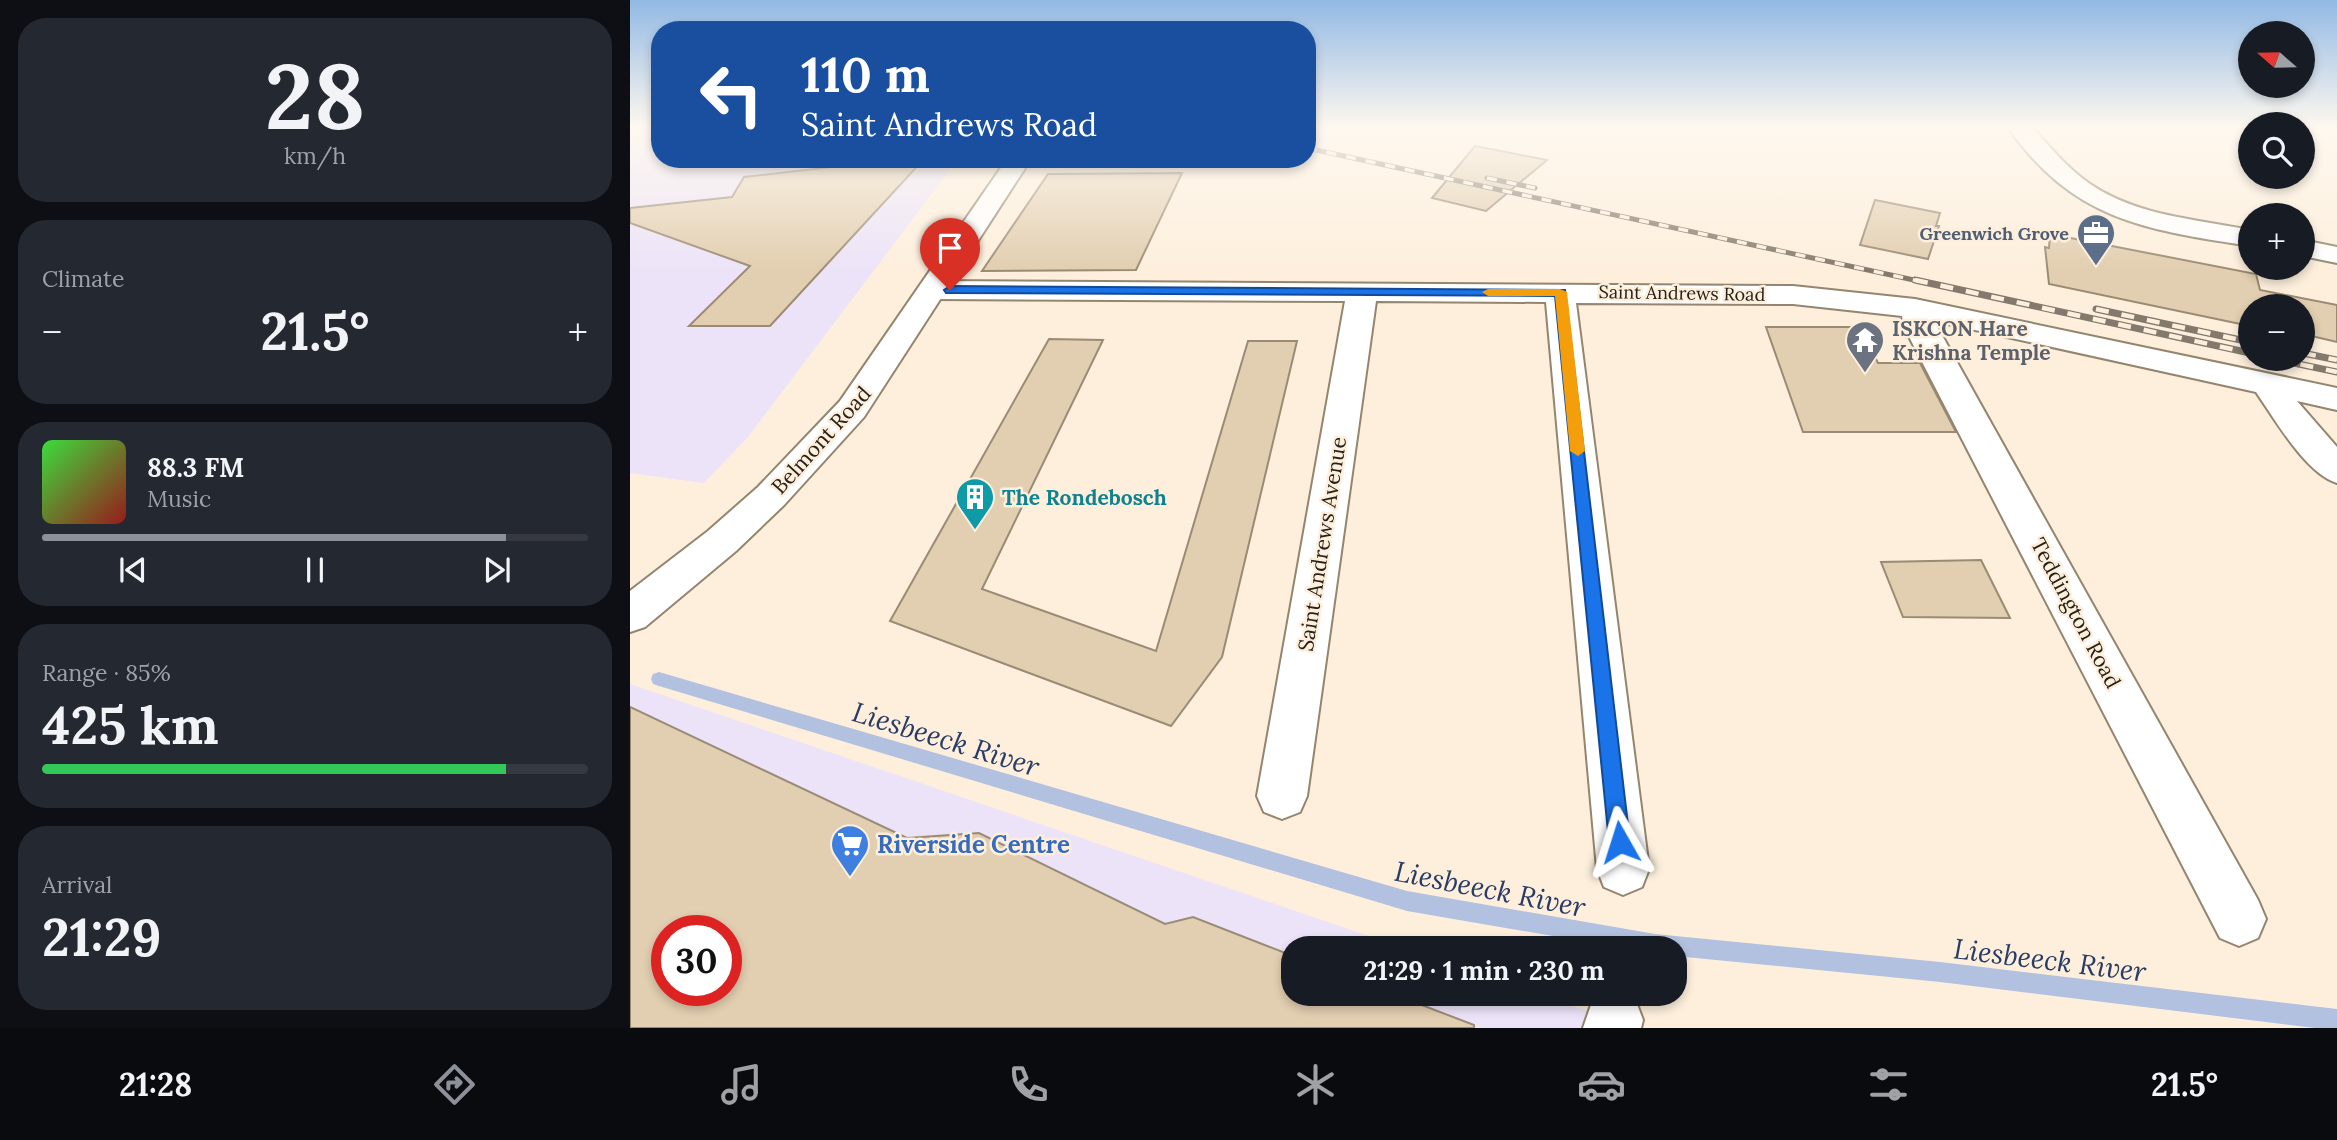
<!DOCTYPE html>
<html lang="en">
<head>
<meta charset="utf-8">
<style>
  :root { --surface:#171b24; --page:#242831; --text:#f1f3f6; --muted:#9ea1a6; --line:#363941; --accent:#8c9099 }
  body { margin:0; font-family:Lora,serif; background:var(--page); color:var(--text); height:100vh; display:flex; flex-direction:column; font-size:26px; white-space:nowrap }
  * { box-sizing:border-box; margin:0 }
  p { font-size:23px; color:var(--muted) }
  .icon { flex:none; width:38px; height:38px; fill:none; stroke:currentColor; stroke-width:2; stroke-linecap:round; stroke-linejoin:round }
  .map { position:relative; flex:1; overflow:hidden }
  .details { display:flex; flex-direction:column; gap:18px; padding:18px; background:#0d0f14; width:630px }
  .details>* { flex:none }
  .banner { position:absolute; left:21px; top:21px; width:665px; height:147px; border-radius:28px; box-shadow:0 4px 10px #0003; background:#1a4fa0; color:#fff; overflow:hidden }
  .needle { width:46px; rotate:290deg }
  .fabs { position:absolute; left:1608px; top:21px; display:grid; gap:14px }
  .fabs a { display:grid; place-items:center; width:77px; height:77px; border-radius:50%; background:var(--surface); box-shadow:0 4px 10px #0003; font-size:35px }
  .speed { position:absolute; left:21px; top:915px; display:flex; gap:14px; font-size:35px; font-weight:700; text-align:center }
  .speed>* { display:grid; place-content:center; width:91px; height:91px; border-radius:50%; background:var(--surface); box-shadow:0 4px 10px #0003; line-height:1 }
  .speed .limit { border:10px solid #d22; background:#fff; color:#111 }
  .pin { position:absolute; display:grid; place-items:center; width:60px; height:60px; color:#fff; margin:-72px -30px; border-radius:50% 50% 50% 0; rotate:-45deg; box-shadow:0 0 7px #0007 }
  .pin .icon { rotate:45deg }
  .me { position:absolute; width:77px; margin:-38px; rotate:354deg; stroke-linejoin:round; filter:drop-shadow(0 0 5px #0008) }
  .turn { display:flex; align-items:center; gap:24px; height:147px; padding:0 35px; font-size:32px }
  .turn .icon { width:91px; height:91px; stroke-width:2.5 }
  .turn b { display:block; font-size:49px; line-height:60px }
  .big { font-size:52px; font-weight:800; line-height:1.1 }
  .details .card { flex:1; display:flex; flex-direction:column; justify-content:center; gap:10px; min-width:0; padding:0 24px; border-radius:28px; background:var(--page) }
  .details .dial { align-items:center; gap:0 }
  .dial b { font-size:91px; line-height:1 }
  .song { display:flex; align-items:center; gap:21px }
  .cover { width:84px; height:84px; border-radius:10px; background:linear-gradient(135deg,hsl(120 70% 55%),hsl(0 70% 35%)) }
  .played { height:7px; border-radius:4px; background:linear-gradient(90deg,var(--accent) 85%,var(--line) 85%) }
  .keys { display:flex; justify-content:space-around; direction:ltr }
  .heat { display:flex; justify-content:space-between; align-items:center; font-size:38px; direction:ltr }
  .charge { height:10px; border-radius:5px; background:linear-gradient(90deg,#34c759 85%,var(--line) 0) }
  .trip { position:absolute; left:651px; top:936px; width:406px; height:70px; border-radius:28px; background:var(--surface); box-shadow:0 4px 10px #0003; font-weight:800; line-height:70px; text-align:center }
  .menu { display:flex; height:112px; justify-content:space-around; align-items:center; background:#090b0e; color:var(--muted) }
  .menu .icon { width:49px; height:49px }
  .menu .active { color:var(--accent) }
  .menu b { font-size:32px; color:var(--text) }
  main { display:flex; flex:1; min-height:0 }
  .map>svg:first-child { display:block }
</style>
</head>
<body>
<main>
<section class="details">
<div class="card dial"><b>28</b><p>km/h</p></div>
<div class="card"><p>Climate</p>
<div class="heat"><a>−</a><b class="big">21.5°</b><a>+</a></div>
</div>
<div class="card">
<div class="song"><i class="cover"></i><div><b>88.3 FM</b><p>Music</p></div></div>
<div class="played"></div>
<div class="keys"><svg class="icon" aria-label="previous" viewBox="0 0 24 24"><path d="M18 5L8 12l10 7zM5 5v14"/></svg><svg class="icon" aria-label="pause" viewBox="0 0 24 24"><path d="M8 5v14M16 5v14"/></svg><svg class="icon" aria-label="next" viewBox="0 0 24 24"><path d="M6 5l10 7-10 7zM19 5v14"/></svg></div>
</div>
<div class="card"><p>Range · 85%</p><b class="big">425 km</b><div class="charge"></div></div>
<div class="card"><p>Arrival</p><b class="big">21:29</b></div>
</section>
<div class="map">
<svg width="1707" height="1028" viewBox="0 0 1707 1028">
  <rect width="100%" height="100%" fill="#fdefdc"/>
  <g fill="#ece3f8" fill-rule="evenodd">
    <polygon points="0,127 30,127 30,159 328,159 118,437 74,483 0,473"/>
    <path d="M0,684L774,948H663V994H907L984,1020L982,1028H0ZM37,931H96V990H37Z"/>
  </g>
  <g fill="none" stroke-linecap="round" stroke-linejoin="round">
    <polygon fill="#b2c1df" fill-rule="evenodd" points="29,672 777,891 1025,934 1310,962 1707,1009 1707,1028 1685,1028 1310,982 1045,956 1045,948 993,948 777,911 29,686 23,684 21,679 23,674"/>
  </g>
  <g fill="#e2ceb0" stroke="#9a8b74" stroke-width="2" fill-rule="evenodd">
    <polygon points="845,146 917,160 856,211 802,198"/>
    <polygon points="272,159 294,159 140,326 59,326 120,266 0,223 0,208 102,197 114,177"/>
    <polygon points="552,173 506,270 352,271 418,174"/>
    <polygon points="1245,200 1310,213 1306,226 1309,226 1298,259 1230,245"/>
    <polygon points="1420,234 1626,274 1630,290 1707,305 1707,342 1673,334 1673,306 1620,306 1620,326 1419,284 1415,247 1419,248"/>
    <polygon points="1136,327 1230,327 1248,363 1290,363 1326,432 1173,432"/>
    <polygon points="419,339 473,340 352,589 526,651 618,341 667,341 592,657 541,726 260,621"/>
    <polygon points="1351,560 1380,618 1273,617 1251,562"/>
    <path d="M0,707L277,838L349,833L535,924L563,917L663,956V994H763L844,1025V1028H0ZM37,931H96V990H37Z"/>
  </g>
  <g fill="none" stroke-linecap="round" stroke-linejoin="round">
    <defs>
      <g id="street">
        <path d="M1378,127H1402C1420,147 1438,169 1460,184C1507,216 1566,219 1620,230V246C1516,230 1442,220 1378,127Z"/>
        <polygon points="1673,240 1707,247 1707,263 1673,256"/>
        <path d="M303,281L1163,286L1285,299L1707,388V410L1667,401L1707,447V483C1676,474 1644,418 1626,392L1304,321L1628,900L1636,919L1628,938L1609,946L1590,938L1274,327L1272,316L1163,304L946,303L1019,869L1012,887L993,895L974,887L967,869L916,302L746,301L677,796L670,812L652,819L634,812L627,796L715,301L303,299L293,296L288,290L293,284Z"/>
        <polygon points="976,994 992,994 1005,999 1013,1020 1011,1028 953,1028 963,999"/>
      </g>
      <polygon id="secondary" points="377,159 401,159 234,417 154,505 106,551 15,627 0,632 0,591 78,531 128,487 210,401"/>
    </defs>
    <use href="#street" stroke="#94856e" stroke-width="4"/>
    <use href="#secondary" stroke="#94856e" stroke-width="4"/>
    <use href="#street" fill="#fff" fill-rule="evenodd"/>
    <use href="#secondary" fill="#fff" fill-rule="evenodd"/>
    <defs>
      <g id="rail-far1">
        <polyline points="677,148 1293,282"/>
        <polyline points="857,178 905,188"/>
      </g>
      <g id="rail">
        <polyline points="1285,280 1620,353"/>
        <polyline points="1466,309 1620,342"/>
        <polyline points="1673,353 1707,360"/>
        <polyline points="1645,359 1707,372"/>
      </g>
    </defs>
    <use href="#rail-far1" stroke="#837a6d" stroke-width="5"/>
    <use href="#rail" stroke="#837a6d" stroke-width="7"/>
    <use href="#rail-far1" stroke="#fdefdc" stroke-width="3.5" stroke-dasharray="10" stroke-linecap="butt"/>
    <use href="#rail" stroke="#fdefdc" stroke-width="4.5" stroke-dasharray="13" stroke-linecap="butt"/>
  </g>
  <linearGradient id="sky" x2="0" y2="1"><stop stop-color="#92b9e4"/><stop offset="0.47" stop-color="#fef8ef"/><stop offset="1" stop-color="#fef8ef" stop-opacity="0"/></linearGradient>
  <rect width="1707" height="271" fill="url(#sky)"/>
  <polygon fill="#1a73e8" stroke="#114b97" stroke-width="2" points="320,286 935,290 1000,842 997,849 990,852 982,849 979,842 925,296 316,293 314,290"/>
  <polygon fill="#f59e0b" points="930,289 937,292 955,451 948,456 940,451 925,296 858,296 852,292 858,289"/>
  <defs>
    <symbol id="office-pin" viewBox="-11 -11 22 30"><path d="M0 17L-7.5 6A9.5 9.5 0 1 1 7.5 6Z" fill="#5c6f8a" stroke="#fdefdc"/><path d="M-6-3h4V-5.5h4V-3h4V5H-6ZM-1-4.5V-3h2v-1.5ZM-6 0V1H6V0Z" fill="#fff"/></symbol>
    <symbol id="temple-pin" viewBox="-11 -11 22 30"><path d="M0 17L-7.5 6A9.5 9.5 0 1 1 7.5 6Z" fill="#6b7280" stroke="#fdefdc"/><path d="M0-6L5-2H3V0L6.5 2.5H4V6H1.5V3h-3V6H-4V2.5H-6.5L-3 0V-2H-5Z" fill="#fff"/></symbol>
    <symbol id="building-pin" viewBox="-11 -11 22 30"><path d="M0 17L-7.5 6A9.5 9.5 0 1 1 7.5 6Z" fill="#0f9aa8" stroke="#fdefdc"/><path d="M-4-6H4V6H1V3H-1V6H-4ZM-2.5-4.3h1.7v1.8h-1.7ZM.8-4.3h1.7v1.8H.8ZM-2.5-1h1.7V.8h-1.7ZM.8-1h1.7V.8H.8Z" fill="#fff"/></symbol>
    <symbol id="supermarket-pin" viewBox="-11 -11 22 30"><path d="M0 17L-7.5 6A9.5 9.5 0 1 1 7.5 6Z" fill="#3f7fe0" stroke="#fdefdc"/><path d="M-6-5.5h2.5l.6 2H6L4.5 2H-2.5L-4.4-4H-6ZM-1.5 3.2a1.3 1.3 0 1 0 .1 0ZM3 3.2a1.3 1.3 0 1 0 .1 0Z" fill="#fff"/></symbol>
  </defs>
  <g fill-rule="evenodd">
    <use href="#office-pin" x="1444" y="211" width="44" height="60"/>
    <use href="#temple-pin" x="1213" y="318" width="44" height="60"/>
    <use href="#building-pin" x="323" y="475" width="44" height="60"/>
    <use href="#supermarket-pin" x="198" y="822" width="44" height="60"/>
  </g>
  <g text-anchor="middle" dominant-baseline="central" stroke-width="5" stroke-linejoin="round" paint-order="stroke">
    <g font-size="18" font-weight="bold" fill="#4e5e75" stroke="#fdefdc" text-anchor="end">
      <text x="1439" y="233">Greenwich Grove</text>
    </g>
    <g font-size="18" fill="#272118" stroke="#fdefdc">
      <text transform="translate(1052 293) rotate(1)">Saint Andrews Road</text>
    </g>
    <g font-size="21" font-weight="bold" fill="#5b616d" stroke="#fdefdc" text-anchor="start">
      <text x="1262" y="328">ISKCON Hare<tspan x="1262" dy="24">Krishna Temple</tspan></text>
    </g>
    <g font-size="21" fill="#272118" stroke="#fdefdc">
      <text transform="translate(191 440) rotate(-48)">Belmont Road</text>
      <text transform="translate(692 544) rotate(-81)">Saint Andrews Avenue</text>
      <text transform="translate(1446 613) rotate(62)">Teddington Road</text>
    </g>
    <g font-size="21" font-weight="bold" fill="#0d838f" stroke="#fdefdc" text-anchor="start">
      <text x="372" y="497">The Rondebosch</text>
    </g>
    <g font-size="24" font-weight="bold" fill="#366cbe" stroke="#fdefdc" text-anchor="start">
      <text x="247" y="844">Riverside Centre</text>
    </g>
    <g font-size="28" font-style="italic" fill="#283c65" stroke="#fdefdc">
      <text transform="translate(316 739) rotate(17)">Liesbeeck River</text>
      <text transform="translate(860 889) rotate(11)">Liesbeeck River</text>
      <text transform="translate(1420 960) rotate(7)">Liesbeeck River</text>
    </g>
  </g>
</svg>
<div class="fabs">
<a><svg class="needle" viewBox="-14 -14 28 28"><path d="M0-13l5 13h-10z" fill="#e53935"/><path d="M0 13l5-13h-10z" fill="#9ea1a6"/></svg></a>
<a><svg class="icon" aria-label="search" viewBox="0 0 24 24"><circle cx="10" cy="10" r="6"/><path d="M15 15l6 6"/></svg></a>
<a>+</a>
<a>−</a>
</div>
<div class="speed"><div class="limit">30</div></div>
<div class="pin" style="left:320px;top:290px;background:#d93025"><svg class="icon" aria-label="arrive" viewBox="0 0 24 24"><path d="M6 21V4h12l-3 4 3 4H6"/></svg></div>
<svg class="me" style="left:990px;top:842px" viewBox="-20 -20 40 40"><path d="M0-17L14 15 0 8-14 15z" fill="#1a73e8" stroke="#fff" stroke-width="4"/></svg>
<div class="trip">21:29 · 1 min · 230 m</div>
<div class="banner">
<div class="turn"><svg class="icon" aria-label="left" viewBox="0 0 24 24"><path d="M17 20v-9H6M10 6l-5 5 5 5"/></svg><div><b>110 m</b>Saint Andrews Road</div></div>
</div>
</div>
</main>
<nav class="menu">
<b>21:28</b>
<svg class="icon active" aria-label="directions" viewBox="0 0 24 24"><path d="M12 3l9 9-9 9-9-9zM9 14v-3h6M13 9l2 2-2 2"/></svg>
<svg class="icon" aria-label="music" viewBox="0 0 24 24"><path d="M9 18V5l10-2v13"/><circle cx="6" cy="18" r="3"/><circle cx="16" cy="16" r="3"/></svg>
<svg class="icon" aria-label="phone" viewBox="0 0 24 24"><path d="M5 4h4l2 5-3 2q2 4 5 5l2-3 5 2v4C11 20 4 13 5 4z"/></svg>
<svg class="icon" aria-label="climate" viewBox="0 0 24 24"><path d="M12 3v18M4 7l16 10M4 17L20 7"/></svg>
<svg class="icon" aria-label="car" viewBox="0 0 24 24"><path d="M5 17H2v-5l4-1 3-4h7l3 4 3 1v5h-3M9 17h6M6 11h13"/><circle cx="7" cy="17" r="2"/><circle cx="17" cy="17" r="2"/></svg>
<svg class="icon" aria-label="filters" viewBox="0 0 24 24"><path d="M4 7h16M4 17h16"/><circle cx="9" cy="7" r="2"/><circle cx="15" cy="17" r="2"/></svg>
<b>21.5°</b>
</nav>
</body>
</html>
